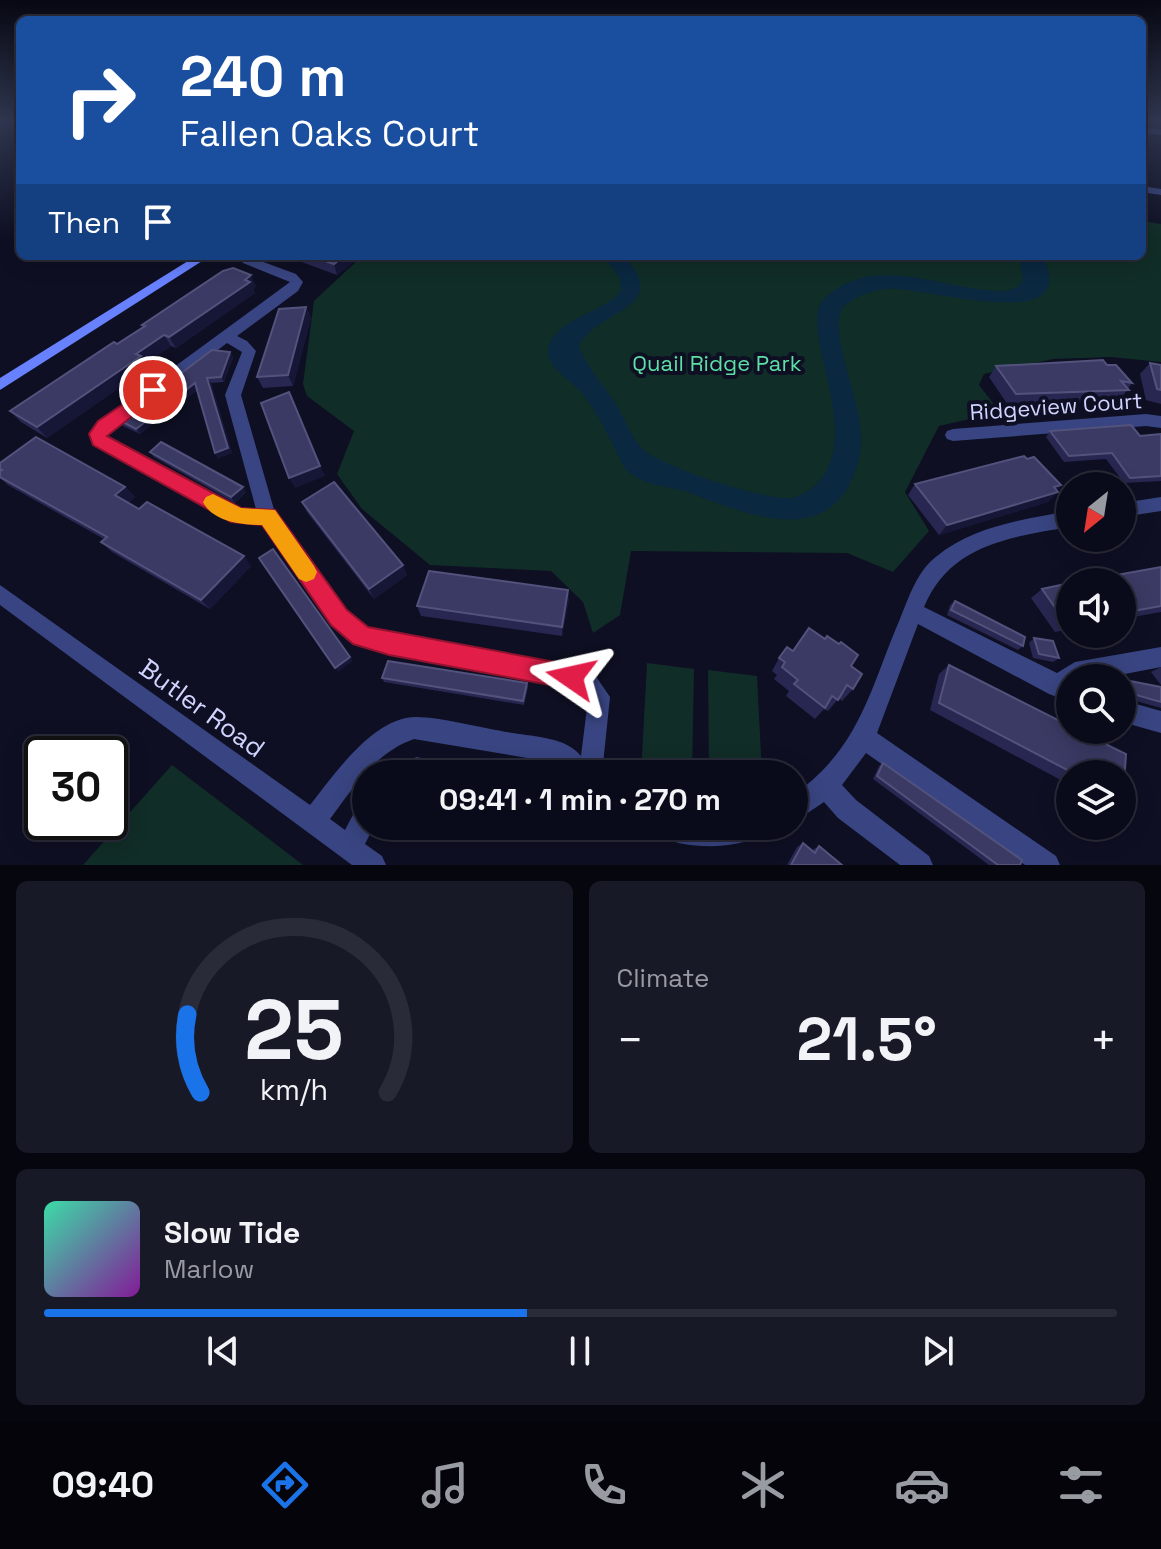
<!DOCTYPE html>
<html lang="en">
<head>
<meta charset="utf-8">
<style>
  :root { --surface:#0a0b1a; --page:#181927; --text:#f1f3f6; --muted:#999ba2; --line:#2a2b39; --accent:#1a73e8 }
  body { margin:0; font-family:"Space Grotesk",sans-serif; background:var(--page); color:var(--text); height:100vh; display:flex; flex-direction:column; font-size:30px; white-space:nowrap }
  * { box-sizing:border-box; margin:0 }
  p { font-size:26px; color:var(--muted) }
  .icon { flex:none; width:44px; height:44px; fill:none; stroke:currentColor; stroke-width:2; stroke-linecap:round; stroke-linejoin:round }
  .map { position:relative; height:865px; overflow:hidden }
  .drawer { display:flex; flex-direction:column; gap:16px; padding:16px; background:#06060e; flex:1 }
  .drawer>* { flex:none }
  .hud { position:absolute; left:16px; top:16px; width:1130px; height:244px; border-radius:12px; box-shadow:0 4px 20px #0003,0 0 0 2px var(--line); background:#1a4fa0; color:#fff; overflow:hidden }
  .needle { width:52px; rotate:210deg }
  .tools { position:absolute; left:1056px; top:472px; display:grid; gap:16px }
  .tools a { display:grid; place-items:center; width:80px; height:80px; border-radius:50%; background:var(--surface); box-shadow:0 4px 20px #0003,0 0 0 2px var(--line); font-size:40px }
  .speed { position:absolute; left:24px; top:736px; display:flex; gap:16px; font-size:40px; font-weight:700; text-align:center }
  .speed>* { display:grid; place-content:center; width:104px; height:104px; border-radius:50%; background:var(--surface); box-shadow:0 4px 20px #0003,0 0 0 2px var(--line); line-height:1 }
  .speed .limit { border:4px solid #111; border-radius:12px; background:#fff; color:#111 }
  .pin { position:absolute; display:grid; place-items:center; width:68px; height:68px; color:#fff; margin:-34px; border:4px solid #fff; border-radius:50%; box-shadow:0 2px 8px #0007 }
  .me { position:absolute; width:88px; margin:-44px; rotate:281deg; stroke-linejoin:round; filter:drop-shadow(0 0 6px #0008) }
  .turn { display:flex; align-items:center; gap:28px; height:168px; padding:0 32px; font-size:36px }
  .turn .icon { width:104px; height:104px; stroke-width:2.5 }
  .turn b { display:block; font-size:56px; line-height:68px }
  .then { display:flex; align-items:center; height:76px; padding:0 32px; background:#0003; gap:16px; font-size:30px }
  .big { font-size:60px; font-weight:700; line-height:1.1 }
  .drawer .card { flex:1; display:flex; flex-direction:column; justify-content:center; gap:12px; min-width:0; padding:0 28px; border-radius:12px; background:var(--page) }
  .drawer .dial { align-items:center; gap:0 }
  .dial svg { height:208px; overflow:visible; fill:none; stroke:var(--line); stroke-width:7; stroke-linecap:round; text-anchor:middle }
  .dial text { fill:var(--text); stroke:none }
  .song { display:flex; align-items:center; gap:24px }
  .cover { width:96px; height:96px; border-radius:12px; background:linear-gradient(135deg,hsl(160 70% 55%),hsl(290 70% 35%)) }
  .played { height:8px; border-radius:4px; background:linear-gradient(90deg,var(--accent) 45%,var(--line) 45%) }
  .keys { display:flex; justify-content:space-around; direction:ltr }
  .heat { display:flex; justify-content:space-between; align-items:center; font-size:44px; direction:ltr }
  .drawer .tiles { flex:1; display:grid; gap:16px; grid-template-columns:1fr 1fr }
  .card:last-child { grid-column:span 2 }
  .trip { position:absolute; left:352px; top:760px; width:456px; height:80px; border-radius:40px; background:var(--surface); box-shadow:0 4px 20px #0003,0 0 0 2px var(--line); font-weight:700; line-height:80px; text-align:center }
  .menu { display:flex; height:128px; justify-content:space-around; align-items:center; background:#04040a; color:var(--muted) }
  .menu .icon { width:56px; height:56px }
  .menu .current { color:var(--accent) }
  .menu b { font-size:36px; color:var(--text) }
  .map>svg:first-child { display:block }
</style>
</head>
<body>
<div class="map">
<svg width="1161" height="865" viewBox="0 0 1161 865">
  <rect width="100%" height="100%" fill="#0e0f23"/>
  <g fill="#112d27">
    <polygon points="1142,221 1161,224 1161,362 1111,357 1053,359 984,374 979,385 1000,412 939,426 905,492 929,531 893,572 847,553 631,551 620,615 593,633 583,602 551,571 430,565 362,509 337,474 354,431 307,396 303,384 314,301 362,256 1142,256"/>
    <polygon points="647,663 694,669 692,774 641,774"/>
    <polygon points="708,670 757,676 762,774 709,774"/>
    <polygon points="172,765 303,865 83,865"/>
  </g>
  <path fill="#0a2840" d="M603,256H624C674,310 594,310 579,347C588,368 603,384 615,403C625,418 631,438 644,450C662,467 766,501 792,498C804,496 819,484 825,473C858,418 796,326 825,298C876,250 949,293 1007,291L1019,286L1023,280L1019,256H1042C1086,338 921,286 889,289C870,290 857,296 843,307C825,336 870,411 860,455C838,550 758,519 693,494C669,485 646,488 625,469C612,444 600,416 583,394C573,382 555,373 549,358C545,348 551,338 559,331C577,314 605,310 621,291L620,278Z"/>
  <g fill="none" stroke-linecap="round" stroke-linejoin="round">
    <g fill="#394582" fill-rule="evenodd">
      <polygon points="1142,127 1161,129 1161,135 1142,133"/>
      <polygon points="1142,186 1161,189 1161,195 1142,192"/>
      <path d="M247,256L296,274L303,282L298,291L237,336L247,341L256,351L241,395L275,513L346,611L367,628L389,634L571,666L595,675L610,697L602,774H566L559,766L551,762L414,739C376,752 353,788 330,819L345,830L357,807L366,804V826H374L365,844L382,856L386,865H352L0,605V585L310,805C334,775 373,717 416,717C442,717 485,729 513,733C535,737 566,737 581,756L588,700L580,691L389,654L354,643L332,625L262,523L232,521L93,444L90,434L99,422L290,282L243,263L241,260ZM227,343L242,352L225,395L256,509H240L106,435Z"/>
      <polygon points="1146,414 1161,416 1161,428 1146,426 953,441 947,439 945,435 947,431 953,429"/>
      <polygon points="1161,497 1161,511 1122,517 1122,503"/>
      <path d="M1070,511V527C1011,537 950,544 924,607L1057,673L1075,662L1161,647V667L1104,678H1070V702L1049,694L918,624L877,733L1056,856L1060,865H1025L866,753L842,785L856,800L929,856L933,865H900L838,818L824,802L794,822V795C861,746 869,691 900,619C909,597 917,571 937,556C974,526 1025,519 1070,511Z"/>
      <polygon points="1122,700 1161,711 1161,733 1122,722"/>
      <polygon points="417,757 452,766 456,774 386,774 390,766"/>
      <path d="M650,826H769L766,835C729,850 690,850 653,835Z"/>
    </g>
    <polygon fill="#6881fe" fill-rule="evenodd" points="196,256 210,256 0,390 0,378"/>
  </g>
  <g fill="#282751">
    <polygon points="285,256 360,256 360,257 337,275"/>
    <polygon points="256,286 253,289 255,293 176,348 171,346 146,363 149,367 47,438 21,422 10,411 117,344 144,327 142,325"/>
    <polygon points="306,307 311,318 293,386 263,388 257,377"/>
    <polygon points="230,352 233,358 224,382 211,383 232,453 218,458 215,453 197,390 140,434 123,426 119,420"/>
    <polygon points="1150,363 1161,365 1161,404 1146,400 1140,374"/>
    <polygon points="1107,365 1132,383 1119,401 1008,405 989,377 996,366"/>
    <polygon points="1050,431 1140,436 1161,434 1161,481 1124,483 1106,459 1064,462 1046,437"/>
    <polygon points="150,452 246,492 235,503 154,457"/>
    <polygon points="0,463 125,487 135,497 128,503 251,566 210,609 112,552 101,542 104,539 8,485 0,478"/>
    <polygon points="915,484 1061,485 1048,502 939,535 908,495"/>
    <polygon points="302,502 407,575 374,599 307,512"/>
    <polygon points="1161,567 1161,612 1122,619 1122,582"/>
    <polygon points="1070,583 1070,629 1055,632 1031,598 1042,589"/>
    <polygon points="569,599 562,636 421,616 417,606"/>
    <polygon points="955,601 1023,646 1018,650 947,615 950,605"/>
    <polygon points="1034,638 1059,658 1053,662 1033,658 1029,643"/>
    <polygon points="793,651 853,689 842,701 839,698 828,711 824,709 815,719 786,696 789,691 774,679 777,675 772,671 779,658"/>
    <polygon points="949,665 1122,774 1070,774 1070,785 930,710 939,674"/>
    <polygon points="1161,667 1161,685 1151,672"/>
    <polygon points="382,678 527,683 528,687 524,705 384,682"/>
    <polygon points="1125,680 1161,687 1161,708 1122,697 1122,682"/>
    <polygon points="883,763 1020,865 989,865 873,779 879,766"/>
    <polygon points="803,843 812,850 819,846 842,865 787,865 797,847"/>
  </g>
  <g fill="#161637">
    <polygon points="344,256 360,256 360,257 337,275 334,264"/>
    <polygon points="251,275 256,286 253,289 255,293 176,348 169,337"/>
    <polygon points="306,307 311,318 293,386 288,375"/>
    <polygon points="164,335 171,346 146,363 149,367 47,438 37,427 136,354"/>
    <polygon points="230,352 233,358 224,382 221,377"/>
    <polygon points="207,378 211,383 232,453 218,458 215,453"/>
    <polygon points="195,383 199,389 140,434 136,429"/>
    <polygon points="289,392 325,476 295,488 289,478"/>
    <polygon points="1061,485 1055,493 1058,492 1048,502 939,535 947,525"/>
    <polygon points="125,487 135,497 125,505 115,495"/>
    <polygon points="243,487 246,492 235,503 231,497"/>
    <polygon points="244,556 251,566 210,609 201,600"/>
    <polygon points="403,565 407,575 374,599 369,589"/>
    <polygon points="568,590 569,599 562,636 562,627"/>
    <polygon points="350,657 353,661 338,672 335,668"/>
  </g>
  <g fill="#3a3a64" stroke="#52527c" stroke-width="2">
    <polygon points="311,256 344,256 334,264"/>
    <polygon points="233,268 251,275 245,280 250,282 169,337 164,335 136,354 141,356 37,427 10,411 114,342 117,344 145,326 142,325 223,271"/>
    <polygon points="306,307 288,375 257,377 279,309"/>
    <polygon points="212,350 230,352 221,377 207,378 228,448 215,453 195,383 136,429 119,420"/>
    <polygon points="1103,360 1107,365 1116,365 1132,383 1121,381 1129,390 1016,394 996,366"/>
    <polygon points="1150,363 1161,365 1161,390 1157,389"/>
    <polygon points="289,392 320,466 289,478 261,403"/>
    <polygon points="1131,425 1140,436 1161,434 1161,476 1130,478 1112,453 1069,456 1050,431"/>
    <polygon points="36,437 125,487 115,495 139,509 147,502 244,556 201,600 101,542 107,537 0,477 0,471 2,470 0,469 0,463"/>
    <polygon points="161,442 243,487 231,497 150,452"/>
    <polygon points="1024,456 1027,459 1034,457 1061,485 1054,487 1058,492 947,525 915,484"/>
    <polygon points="334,482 403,565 369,589 302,502"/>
    <polygon points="273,549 350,657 335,668 259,558"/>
    <polygon points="1161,567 1161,606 1122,613 1122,582 1078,582"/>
    <polygon points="429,571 568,590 562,627 417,606"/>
    <polygon points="1070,583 1070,622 1066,623 1042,589"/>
    <polygon points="955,601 1025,637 1023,646 951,610"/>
    <polygon points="809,628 825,639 827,636 839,644 841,642 858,655 851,666 862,674 853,689 847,685 838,700 832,696 825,708 794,684 798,680 782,667 785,662 779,658 787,647 793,651"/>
    <polygon points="1034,638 1053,641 1059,658 1039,654"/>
    <polygon points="388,661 527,683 523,701 382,678"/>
    <polygon points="949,665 1070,726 1070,730 1077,730 1126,754 1123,799 1122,774 1075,774 939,703"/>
    <polygon points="1125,680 1161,687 1161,702 1129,693"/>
    <polygon points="883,763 1022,860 1020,865 998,865 877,776"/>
    <polygon points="803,843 815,853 819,846 842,865 791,865"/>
  </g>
  <linearGradient id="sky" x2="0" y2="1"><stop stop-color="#080813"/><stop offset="0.5" stop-color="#303750"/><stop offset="1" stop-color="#303750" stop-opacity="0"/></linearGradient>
  <rect width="1161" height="241" fill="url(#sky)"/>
  <polygon fill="#e11d48" stroke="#92132f" stroke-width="2" points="153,384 162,390 159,395 107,436 241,508 275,510 347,610 368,627 571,665 579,668 583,677 579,686 571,689 389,655 353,644 331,625 262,525 231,522 93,445 89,434 98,421"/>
  <path fill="#f59e0b" d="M213,494L241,508L275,510L314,566L317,572L314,579L306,582L299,579L262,525C242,525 213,522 203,502L206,497Z"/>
  <g text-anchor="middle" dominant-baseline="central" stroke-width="8" stroke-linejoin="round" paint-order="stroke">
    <g font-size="22" fill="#5ddfa5" stroke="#0e0f23">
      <text x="717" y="363">Quail Ridge Park</text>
    </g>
    <g font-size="22" fill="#d1d4ff" stroke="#0e0f23">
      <text transform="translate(1056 406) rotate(-4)">Ridgeview Court</text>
    </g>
    <g font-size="26" fill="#d1d4ff" stroke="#0e0f23">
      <text transform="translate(202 708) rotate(36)">Butler Road</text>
    </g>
  </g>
</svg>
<div class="tools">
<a><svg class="needle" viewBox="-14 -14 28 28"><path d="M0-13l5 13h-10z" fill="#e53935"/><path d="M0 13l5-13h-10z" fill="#999ba2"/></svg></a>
<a><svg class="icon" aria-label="sound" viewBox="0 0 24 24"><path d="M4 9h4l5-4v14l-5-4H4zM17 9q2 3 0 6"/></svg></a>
<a><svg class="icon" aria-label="search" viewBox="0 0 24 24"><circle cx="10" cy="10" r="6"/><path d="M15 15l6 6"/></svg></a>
<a><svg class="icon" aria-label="layers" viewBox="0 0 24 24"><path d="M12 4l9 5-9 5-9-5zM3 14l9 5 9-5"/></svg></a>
</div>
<div class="speed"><div class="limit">30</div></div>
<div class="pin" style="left:153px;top:390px;background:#d93025"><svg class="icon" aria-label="arrive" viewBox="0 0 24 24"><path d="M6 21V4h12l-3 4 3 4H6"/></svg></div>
<svg class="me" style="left:571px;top:677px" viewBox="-20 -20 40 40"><path d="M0-17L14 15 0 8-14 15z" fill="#e11d48" stroke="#fff" stroke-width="4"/></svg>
<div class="trip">09:41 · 1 min · 270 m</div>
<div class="hud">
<div class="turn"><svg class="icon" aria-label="right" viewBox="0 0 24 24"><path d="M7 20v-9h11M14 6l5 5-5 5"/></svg><div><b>240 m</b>Fallen Oaks Court</div></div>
<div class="then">Then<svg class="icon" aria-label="arrive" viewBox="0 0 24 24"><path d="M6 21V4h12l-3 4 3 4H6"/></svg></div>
</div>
</div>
<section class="drawer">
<div class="tiles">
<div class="card dial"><svg viewBox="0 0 100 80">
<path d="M14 69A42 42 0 1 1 86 69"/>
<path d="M14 69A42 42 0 0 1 9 39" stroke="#1a73e8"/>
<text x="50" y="56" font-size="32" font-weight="700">25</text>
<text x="50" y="72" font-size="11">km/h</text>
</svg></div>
<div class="card"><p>Climate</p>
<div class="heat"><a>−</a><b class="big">21.5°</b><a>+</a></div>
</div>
<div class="card">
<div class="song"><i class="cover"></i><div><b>Slow Tide</b><p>Marlow</p></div></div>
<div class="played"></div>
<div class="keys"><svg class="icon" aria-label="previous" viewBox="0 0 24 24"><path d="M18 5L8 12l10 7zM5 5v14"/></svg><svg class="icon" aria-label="pause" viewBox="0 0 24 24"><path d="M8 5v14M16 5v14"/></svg><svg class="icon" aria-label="next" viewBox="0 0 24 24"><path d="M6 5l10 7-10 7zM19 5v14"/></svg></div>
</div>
</div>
</section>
<nav class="menu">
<b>09:40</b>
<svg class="icon current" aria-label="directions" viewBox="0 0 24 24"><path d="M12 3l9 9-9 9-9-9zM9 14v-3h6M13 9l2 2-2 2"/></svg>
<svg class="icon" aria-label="music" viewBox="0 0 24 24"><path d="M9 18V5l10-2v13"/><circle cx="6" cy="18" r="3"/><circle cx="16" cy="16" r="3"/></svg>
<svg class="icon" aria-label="phone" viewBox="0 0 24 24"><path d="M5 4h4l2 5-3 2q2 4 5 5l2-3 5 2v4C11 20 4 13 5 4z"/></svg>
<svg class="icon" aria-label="climate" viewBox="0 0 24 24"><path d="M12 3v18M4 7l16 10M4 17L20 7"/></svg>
<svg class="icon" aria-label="car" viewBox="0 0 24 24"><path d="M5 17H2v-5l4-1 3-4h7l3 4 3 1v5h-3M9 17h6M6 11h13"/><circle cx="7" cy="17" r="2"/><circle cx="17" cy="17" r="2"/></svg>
<svg class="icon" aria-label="filters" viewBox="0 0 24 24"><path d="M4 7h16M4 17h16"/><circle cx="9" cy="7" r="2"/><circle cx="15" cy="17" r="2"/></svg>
</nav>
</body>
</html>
